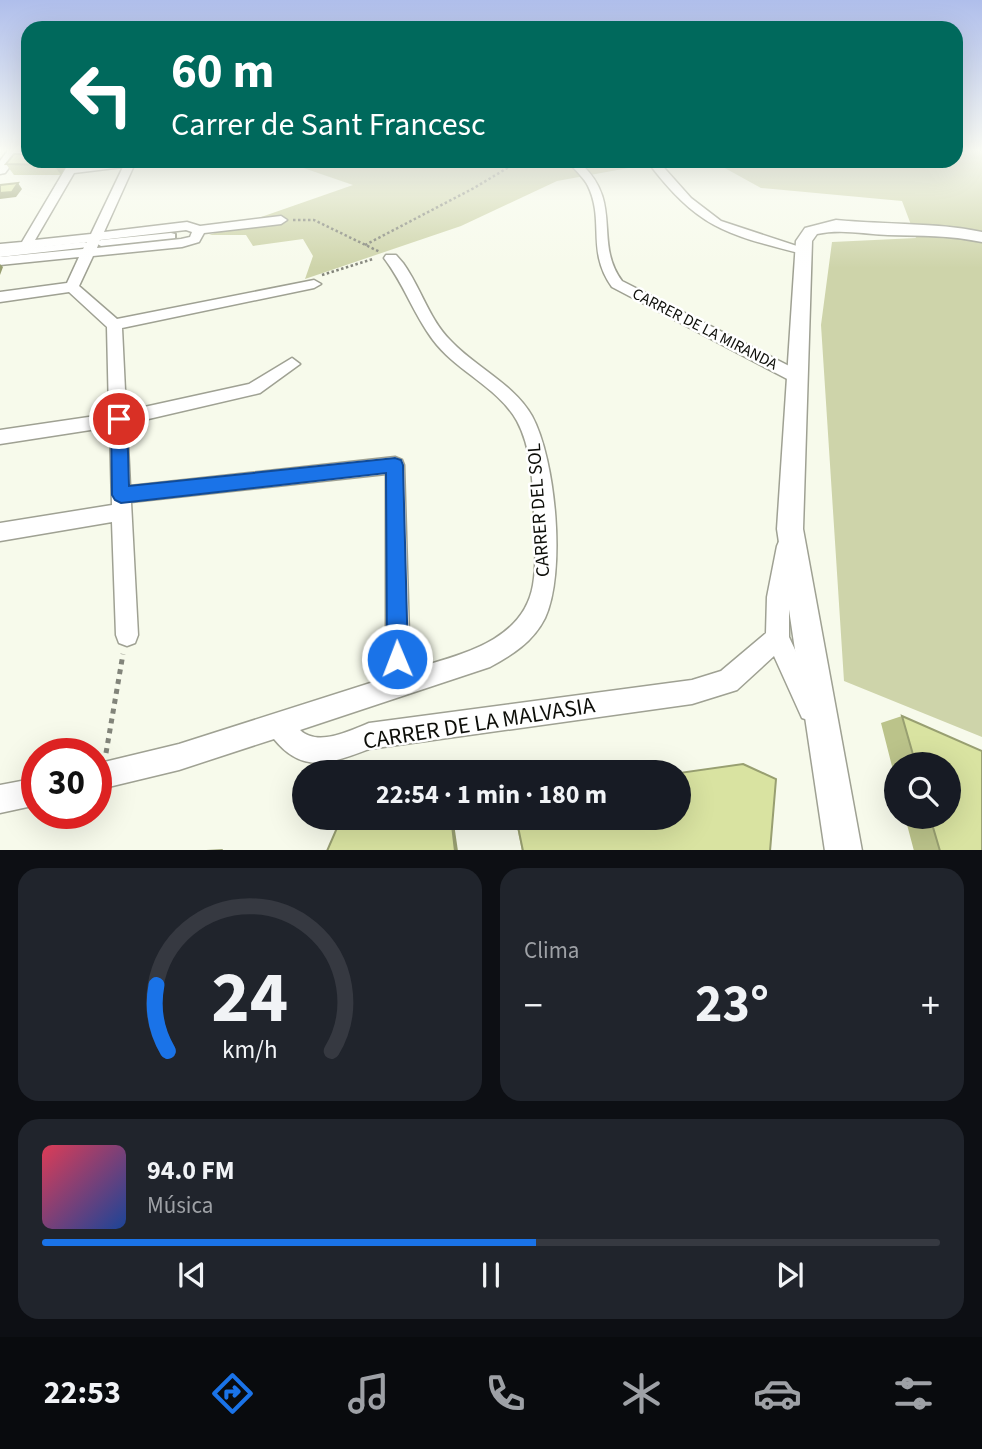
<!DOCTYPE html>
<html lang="es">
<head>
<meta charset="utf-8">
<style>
  :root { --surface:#171b24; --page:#20242c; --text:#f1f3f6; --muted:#9ea1a6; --line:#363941; --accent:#1a73e8 }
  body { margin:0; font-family:"Source Sans 3",sans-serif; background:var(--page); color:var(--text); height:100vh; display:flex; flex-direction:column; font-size:26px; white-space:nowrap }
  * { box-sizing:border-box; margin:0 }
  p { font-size:23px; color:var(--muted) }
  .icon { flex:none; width:38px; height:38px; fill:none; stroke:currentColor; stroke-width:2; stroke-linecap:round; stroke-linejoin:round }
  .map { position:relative; height:850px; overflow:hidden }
  .drawer { display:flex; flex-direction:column; gap:18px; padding:18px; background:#0d0f14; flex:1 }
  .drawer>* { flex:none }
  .top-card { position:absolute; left:21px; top:21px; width:942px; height:147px; border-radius:21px; box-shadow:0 7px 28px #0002; background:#00695c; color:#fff; overflow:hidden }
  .buttons { position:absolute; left:884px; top:752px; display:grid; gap:14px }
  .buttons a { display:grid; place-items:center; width:77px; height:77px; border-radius:50%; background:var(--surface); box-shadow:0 7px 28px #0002; font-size:35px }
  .speed { position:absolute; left:21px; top:738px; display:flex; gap:14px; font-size:35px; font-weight:700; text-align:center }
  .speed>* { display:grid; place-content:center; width:91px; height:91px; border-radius:50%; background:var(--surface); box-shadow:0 7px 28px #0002; line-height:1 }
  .speed .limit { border:10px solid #d22; background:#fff; color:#111 }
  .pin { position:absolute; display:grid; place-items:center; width:60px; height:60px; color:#fff; margin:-30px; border:4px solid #fff; border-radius:50%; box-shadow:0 2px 7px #0007 }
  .me { position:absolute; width:77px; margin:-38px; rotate:359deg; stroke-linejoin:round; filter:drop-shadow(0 0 5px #0008) }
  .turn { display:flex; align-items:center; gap:24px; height:147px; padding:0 35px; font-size:32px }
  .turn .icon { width:91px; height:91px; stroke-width:2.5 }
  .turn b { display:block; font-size:49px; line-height:60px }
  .big { font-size:52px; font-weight:700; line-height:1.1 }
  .drawer .card { flex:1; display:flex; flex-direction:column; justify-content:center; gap:10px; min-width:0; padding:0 24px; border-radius:21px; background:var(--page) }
  .drawer .dial { align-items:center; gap:0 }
  .dial svg { height:182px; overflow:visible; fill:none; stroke:var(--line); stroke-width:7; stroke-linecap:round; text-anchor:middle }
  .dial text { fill:var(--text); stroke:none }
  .song { display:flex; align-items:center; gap:21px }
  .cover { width:84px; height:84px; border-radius:10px; background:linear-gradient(135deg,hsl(350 70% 55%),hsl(220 70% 35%)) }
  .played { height:7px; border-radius:4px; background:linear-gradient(90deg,var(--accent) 55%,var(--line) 55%) }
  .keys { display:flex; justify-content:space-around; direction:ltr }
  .heat { display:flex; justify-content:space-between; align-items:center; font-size:38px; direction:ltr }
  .drawer .tiles { flex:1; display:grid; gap:18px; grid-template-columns:1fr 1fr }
  .card:last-child { grid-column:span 2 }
  .trip { position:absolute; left:292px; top:760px; width:399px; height:70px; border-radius:35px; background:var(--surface); box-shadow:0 7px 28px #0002; font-weight:700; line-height:70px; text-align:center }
  .menu { display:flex; height:112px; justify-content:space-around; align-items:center; background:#090b0e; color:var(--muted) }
  .menu .icon { width:49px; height:49px }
  .menu .selected { color:var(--accent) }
  .menu b { font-size:32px; color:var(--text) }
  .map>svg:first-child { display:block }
</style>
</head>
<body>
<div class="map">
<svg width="982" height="851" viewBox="0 0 982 851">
  <rect width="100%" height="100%" fill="#f7faeb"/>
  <g fill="#ced4aa">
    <polygon points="956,149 982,149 982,737 844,681 821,325 832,242 916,238 902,201 761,188 712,161 956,161"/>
    <polygon points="283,161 667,161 557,181 461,226 305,279 313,256 303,239 253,246 246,235 209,235 353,185"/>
  </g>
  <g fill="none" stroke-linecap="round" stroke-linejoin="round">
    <defs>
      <g id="pedestrian">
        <polygon points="171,233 175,234 175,238 101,246 96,243 101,240"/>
        <polygon points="84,242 88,243 88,247 0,257 0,251"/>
      </g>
      <g id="minor">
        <path d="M70,161H80L78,166L136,161L104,232L187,222L200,226L281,216L287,220L281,224L204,233L199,242L182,247L93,256L79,286L117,319L314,280L321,284L314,288L122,328L126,411L249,384L292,358L300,364L260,393L127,424L130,486L395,457L402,460L404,465L410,670C457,655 523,643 533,585C537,562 535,538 534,515C533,485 532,449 517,421C499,388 456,371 433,340C414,315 404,284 384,258L386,255H396L403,263C421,288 429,319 450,340C475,367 514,384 532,416C556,460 566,573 545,618C533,642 512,655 490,667L300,730C318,747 349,731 369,723L692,680L721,671L766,633L767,597L777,546L780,539L787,536L794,539L797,546L789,597V637L823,709L820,718L811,721L802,718L774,656L737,690L692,704L369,749C332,763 303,775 274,739L179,770L96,790V764L179,744L386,678V474L131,502L138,635L135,643L127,646L119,643L116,635L112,522L0,541V523L112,505L110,427L0,444V430L109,414L107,327L69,292L0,302V292L67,283L79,257L0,265V257L83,249L87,242L0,252V244L22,242ZM123,167L91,234L35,240L74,173ZM186,230L192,232L190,237L181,239L97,248L100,240Z"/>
        <path d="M647,161H658L691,198L721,221L809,250L803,254C724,234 698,228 647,161Z"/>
        <path d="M572,163H580C624,202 593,242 622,281L803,373L805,377L803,381H791L612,287C586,251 605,221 588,186C584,178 577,172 571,165Z"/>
        <polygon points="37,778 37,805 0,813 0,785"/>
      </g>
      <g id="tertiary">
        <polygon points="9,149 23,149 5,173 0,174 0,161"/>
        <path d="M836,220C885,225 934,222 982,232V242C948,235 922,236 888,235C863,234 841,229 817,234L812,241L803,529L862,851H825L777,529L796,241L805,228Z"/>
      </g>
    </defs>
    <use href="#pedestrian" stroke="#9fa193" stroke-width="4"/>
    <use href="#minor" stroke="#9fa193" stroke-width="3"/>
    <use href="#tertiary" stroke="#9fa193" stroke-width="3"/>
    <g stroke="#82847a" stroke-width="2.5" stroke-dasharray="2.5 2.5" stroke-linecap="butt">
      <polyline points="293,220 314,220 380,252"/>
      <polyline points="365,245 474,188 519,161"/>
      <polyline points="322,275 373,259"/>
    </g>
    <polyline stroke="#82847a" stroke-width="5" stroke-dasharray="5 5" stroke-linecap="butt" points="106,753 123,654"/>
    <use href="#pedestrian" fill="#fff" fill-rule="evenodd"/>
    <use href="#minor" fill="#fff" fill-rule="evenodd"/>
    <use href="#tertiary" fill="#fff" fill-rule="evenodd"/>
  </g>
  <g fill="#bbc38a">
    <polygon points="28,161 66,161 68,163 61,175 14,175 6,164"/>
    <polygon points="902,716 982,751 982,851 914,851 905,817 948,817 948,765 896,765 896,782 881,723"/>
    <polygon points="515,817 679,817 770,851 522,851"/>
  </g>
  <g fill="#989f71">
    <polygon points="56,161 66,161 68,163 61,175 54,165"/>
    <polygon points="18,183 22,189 16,197 0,199 0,193"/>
    <polygon points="0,264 3,267 0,275"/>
    <polygon points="451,817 453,817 458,851 455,851"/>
    <polygon points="223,849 222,851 206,851 206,850"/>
  </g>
  <g fill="#d9e3a1" stroke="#989f71" stroke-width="2">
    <polygon points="14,154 28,154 28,161 56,161 54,165 6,164"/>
    <polygon points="18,183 12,192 0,193 0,185"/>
    <polygon points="902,716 982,751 982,851 940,851 930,817 948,817 948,765 916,765"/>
    <polygon points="743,764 776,779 770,851 523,851 516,817 679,817 679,773"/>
    <polygon points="394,817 451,817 455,851 327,851 337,828"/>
  </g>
  <linearGradient id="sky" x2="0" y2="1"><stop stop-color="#afbeeb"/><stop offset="0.56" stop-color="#fbfdf6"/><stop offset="1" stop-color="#fbfdf6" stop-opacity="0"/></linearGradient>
  <rect width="982" height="268" fill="url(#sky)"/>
  <polygon fill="#1a73e8" stroke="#114b97" stroke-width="2" points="119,413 127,419 129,486 395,458 401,460 403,465 408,659 405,666 397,669 390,666 387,659 386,473 121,503 115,500 112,495 111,419"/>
  <g text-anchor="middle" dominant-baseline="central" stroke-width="5" stroke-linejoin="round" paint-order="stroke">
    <g font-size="16" fill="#0d0e09" stroke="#fff">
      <text transform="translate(705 329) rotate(27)">CARRER DE LA MIRANDA</text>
    </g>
    <g font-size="19" fill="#0d0e09" stroke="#fff">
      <text transform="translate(539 510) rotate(-94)">CARRER DEL SOL</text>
    </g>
    <g font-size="23" fill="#0d0e09" stroke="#fff">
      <text transform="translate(479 723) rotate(-9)">CARRER DE LA MALVASIA</text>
    </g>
  </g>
</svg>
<div class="buttons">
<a><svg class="icon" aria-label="search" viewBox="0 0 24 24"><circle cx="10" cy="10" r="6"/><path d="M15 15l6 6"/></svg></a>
</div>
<div class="speed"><div class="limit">30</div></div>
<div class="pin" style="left:119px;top:419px;background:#d93025"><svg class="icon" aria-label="arrive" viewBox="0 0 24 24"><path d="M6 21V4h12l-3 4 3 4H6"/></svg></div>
<svg class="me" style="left:397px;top:659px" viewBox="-20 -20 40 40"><circle r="17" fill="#1a73e8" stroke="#fff" stroke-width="3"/><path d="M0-11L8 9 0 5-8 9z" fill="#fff"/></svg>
<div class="trip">22:54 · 1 min · 180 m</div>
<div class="top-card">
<div class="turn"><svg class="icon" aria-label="left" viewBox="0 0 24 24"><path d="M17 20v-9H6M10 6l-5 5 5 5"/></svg><div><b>60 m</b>Carrer de Sant Francesc</div></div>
</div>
</div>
<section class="drawer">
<div class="tiles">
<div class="card dial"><svg viewBox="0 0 100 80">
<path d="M14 69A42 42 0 1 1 86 69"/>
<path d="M14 69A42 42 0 0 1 9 40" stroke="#1a73e8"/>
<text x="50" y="56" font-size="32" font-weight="700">24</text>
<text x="50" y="72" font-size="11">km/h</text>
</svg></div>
<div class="card"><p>Clima</p>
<div class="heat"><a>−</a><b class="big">23°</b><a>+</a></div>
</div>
<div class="card">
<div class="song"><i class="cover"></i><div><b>94.0 FM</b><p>Música</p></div></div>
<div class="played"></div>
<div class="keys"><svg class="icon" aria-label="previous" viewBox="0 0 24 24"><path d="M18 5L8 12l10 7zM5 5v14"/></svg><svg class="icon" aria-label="pause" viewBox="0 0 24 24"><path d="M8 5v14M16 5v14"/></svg><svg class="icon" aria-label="next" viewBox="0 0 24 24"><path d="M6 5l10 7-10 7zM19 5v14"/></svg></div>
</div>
</div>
</section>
<nav class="menu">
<b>22:53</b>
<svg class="icon selected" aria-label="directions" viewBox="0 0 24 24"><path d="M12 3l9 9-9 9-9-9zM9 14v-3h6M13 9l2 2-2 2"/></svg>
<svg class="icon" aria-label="music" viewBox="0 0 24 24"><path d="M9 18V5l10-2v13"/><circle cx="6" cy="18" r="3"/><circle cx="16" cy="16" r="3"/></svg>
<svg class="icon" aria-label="phone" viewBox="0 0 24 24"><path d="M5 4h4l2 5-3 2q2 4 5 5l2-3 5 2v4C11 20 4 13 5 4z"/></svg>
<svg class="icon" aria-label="climate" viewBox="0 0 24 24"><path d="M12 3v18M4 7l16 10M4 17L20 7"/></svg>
<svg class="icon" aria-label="car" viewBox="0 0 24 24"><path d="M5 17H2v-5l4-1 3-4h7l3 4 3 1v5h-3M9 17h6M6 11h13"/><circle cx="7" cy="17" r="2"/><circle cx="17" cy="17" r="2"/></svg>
<svg class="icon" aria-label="filters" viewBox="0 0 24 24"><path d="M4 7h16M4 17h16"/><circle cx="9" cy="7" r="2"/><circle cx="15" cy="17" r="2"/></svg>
</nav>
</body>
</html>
